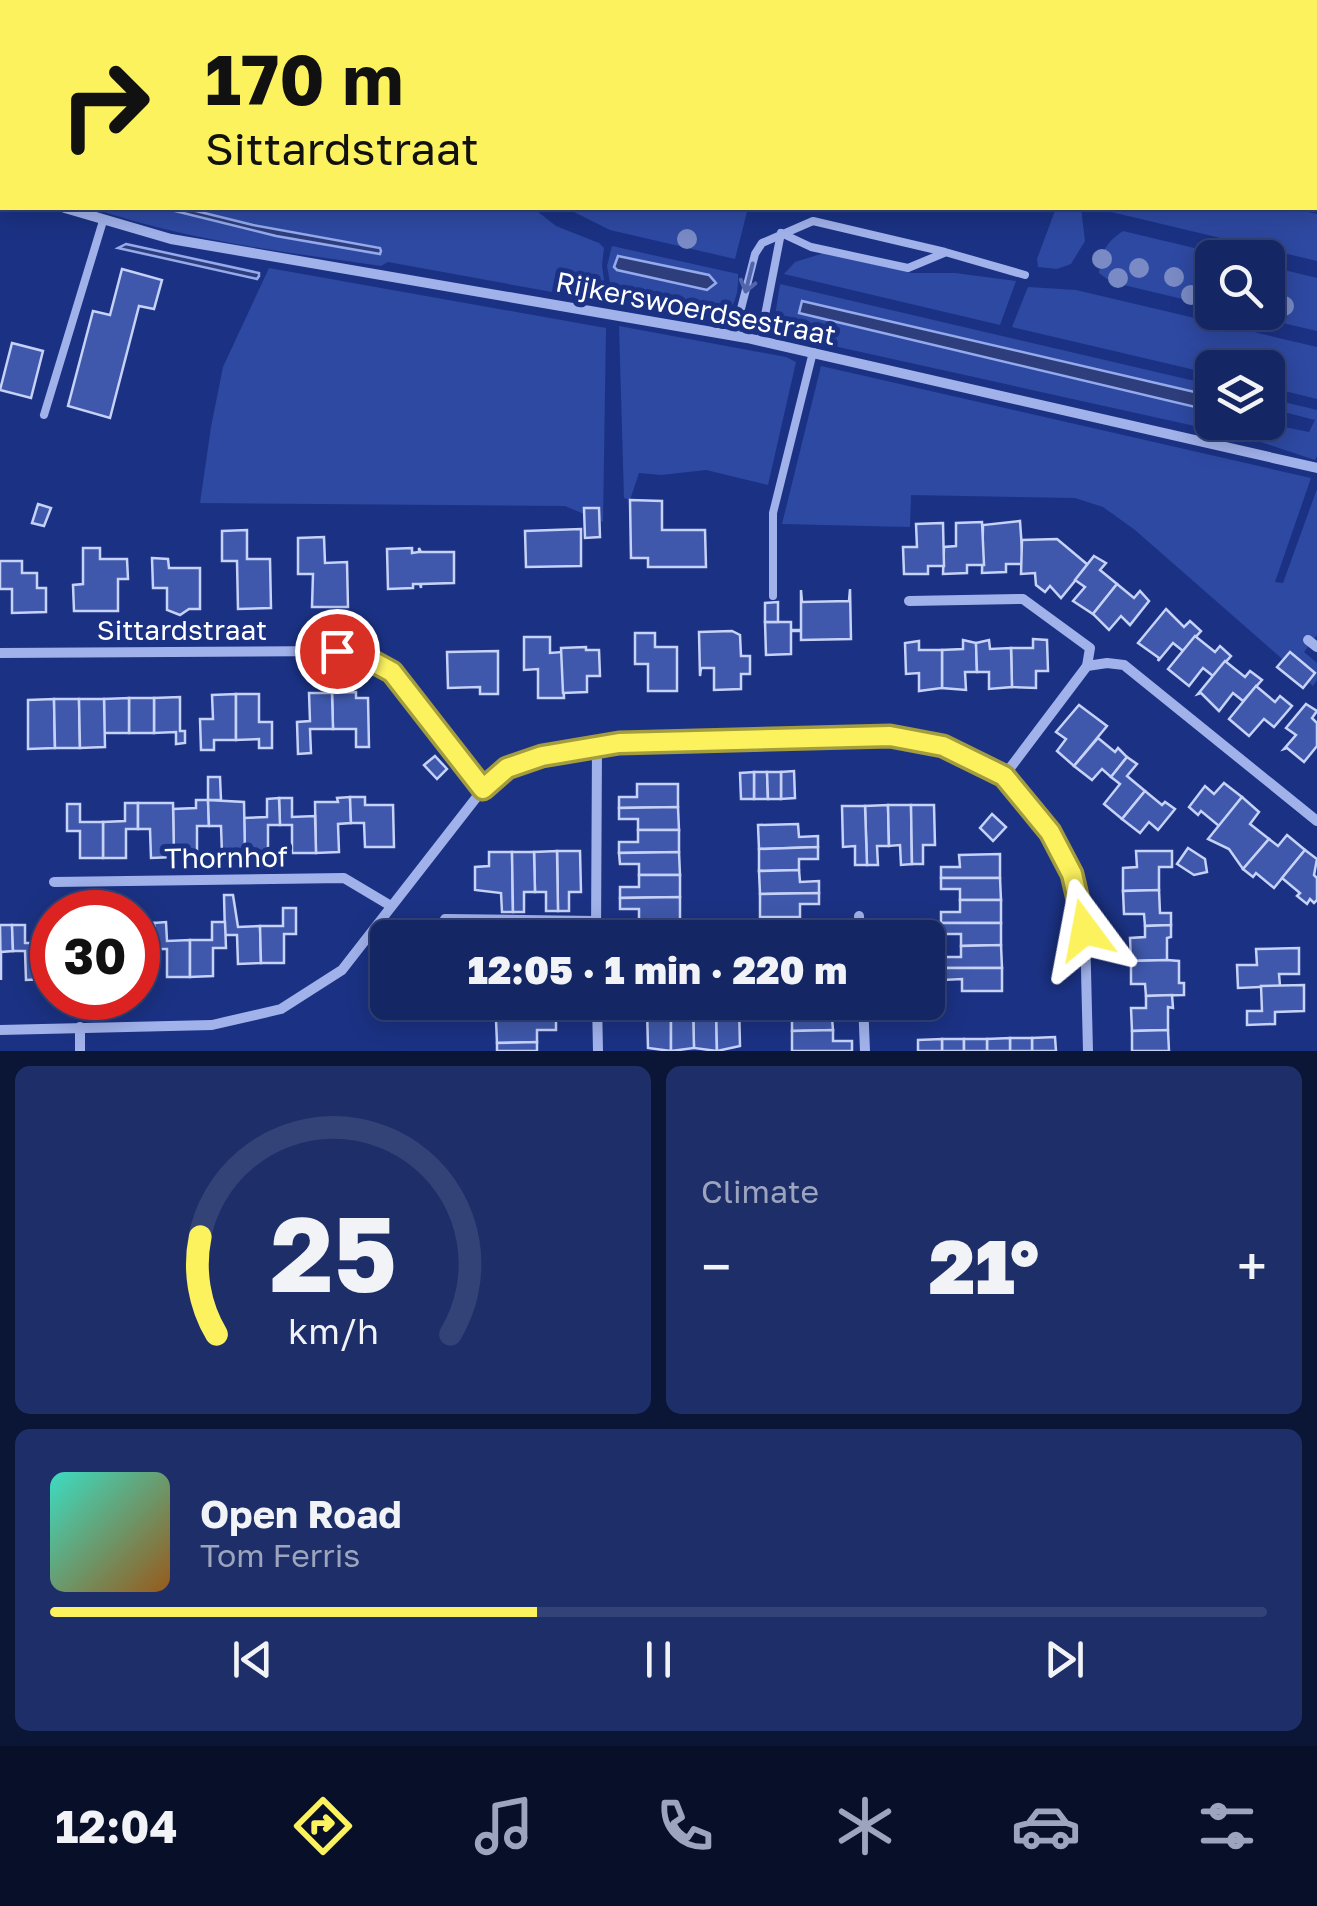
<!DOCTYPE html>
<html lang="en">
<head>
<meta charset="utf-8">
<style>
  :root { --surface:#142663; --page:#1d2e69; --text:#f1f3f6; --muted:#9da5be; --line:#334378; --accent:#fcf25e }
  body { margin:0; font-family:"Golos Text",sans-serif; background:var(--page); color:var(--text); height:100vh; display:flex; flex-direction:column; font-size:38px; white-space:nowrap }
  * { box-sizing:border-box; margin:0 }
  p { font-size:32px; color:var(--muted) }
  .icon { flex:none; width:55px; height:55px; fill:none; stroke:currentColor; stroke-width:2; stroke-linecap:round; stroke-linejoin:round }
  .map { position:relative; height:1051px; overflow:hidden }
  .details { display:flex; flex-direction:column; gap:15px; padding:15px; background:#0b1536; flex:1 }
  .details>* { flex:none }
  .guide { position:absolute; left:0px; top:0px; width:1318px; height:210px; box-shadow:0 5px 25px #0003,0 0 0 2px var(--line); background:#fcf25e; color:#111; overflow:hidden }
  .buttons { position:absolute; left:1195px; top:240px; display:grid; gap:20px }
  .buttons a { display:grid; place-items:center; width:90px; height:90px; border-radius:15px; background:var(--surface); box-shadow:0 5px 25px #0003,0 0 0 2px var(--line); font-size:50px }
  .speed { position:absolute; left:30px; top:890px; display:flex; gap:20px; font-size:50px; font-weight:700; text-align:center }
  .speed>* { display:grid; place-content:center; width:130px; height:130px; border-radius:50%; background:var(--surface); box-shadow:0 5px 25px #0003,0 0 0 2px var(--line); line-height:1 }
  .speed .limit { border:15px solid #d22; background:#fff; color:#111 }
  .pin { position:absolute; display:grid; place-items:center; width:85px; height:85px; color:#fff; margin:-42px; border:5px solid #fff; border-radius:50%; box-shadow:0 2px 10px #0007 }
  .me { position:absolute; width:110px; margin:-55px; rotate:347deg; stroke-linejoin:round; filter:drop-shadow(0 0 8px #0008) }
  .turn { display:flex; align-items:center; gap:35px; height:210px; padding:0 40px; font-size:45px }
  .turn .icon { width:130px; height:130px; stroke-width:2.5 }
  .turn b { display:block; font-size:70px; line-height:85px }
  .big { font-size:75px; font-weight:800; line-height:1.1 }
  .details .tile { flex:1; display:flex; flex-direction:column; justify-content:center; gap:15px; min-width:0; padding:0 35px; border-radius:15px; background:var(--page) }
  .details .dial { align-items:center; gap:0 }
  .dial svg { height:260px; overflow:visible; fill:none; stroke:var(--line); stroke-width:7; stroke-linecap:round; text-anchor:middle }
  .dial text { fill:var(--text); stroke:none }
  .song { display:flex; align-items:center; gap:30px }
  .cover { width:120px; height:120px; border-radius:15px; background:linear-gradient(135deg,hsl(170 70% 55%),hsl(30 70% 35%)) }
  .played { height:10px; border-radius:5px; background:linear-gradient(90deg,var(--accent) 40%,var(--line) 40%) }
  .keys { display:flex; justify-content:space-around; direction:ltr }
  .heat { display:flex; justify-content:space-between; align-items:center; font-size:55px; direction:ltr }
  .details .tiles { flex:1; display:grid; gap:15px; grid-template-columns:1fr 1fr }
  .tile:last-child { grid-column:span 2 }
  .trip { position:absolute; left:370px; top:920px; width:575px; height:100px; border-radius:15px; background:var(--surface); box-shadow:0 5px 25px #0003,0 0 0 2px var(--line); font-weight:800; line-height:100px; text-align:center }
  .tab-bar { display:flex; height:160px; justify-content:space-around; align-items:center; background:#080f28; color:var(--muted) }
  .tab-bar .icon { width:70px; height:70px }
  .tab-bar .current { color:var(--accent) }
  .tab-bar b { font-size:45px; color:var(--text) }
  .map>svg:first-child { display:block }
</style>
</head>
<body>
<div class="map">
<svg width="1317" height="1051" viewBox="0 0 1317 1051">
  <rect width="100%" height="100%" fill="#1b3284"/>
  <g fill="#2e49a2">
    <polygon points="674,0 1133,0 672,2"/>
    <path d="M92,208H163L276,236L380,254L184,208H533L556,226L599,243L604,248L602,265L607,302L388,262L381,266C285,252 184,240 92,208Z"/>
    <polygon points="566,208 748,208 735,259 610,230"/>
    <polygon points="1056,208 1081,208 1085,241 1071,264 1057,269 1038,267 1037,259"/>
    <polygon points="1104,208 1289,208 1317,214 1317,261 1107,211"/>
    <path d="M1123,231L1232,257L1212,258V306L1111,282L1099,273C1101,253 1105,243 1123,231Z"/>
    <path d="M612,246L738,274C739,298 733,316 707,321L614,305L607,266Z"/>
    <polygon points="824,253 912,273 955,273 1016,281 1000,325 784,274 795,262"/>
    <polygon points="1268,266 1317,278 1317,331 1240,313 1268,312"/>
    <polygon points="269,268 606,328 603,522 565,506 200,503 211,427 223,367"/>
    <polygon points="780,284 1212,385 1212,396 803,302 800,312 1212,411 1212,422 1265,423 1309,432 1315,420 1268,408 1268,398 1317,410 1317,456 1315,460 1249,438 784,335 774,322"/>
    <polygon points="1028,287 1076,290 1317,347 1317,399 1268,387 1268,368 1212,368 1212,374 1012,327"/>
    <polygon points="619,326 786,357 796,362 768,485 706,470 661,475 639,473 630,500 624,498"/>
    <polygon points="821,366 1311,478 1275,582 1283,583 1317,489 1317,635 1304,652 1317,663 1317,680 1313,686 1135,530 1103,507 1075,498 911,495 910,527 782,524"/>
  </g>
  <g fill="#2e3e7c" stroke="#94aaed" stroke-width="2.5">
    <polygon points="72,0 499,0 75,2"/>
    <polygon points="163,208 184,208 253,225 380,248 381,251 380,254 276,236"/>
    <polygon points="126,244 259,273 259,276 257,279 118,248"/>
    <polygon points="618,256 709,275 716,283 707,290 617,270 614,267"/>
    <polygon points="802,301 1212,396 1212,411 799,313"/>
  </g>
  <g fill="#3f58ab" stroke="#c6d2f8" stroke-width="2.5">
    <polygon points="122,269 162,280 154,309 139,306 110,418 68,406 93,311 110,315"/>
    <polygon points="12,343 43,351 31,398 0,390"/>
    <polygon points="630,500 662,501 662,530 705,530 706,567 648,567 648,558 631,558"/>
    <polygon points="38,504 51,508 44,526 32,523"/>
    <polygon points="584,508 599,508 600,537 585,538"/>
    <polygon points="1020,521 1023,564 1006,564 1006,572 982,573 983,525"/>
    <polygon points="982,522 984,565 967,565 967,573 943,574 944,547 956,546 956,523"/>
    <polygon points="942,523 943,523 944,566 928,566 928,574 904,574 903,547 917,547 916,524"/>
    <polygon points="581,529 581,566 526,567 525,531"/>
    <polygon points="247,530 247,559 270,559 271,608 238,609 237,561 222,561 222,531"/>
    <polygon points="324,537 325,563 347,562 348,607 312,607 313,574 298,574 298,538"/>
    <polygon points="1057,539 1088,565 1061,598 1050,586 1045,592 1036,585 1035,573 1021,574 1022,540"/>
    <polygon points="83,548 100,548 100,559 127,559 128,579 118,579 118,611 74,611 73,585 83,584"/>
    <polygon points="412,548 412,553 419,552 419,548 421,552 454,552 454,583 421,584 421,588 420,584 413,584 413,588 388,589 387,549"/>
    <polygon points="1094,556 1106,563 1100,570 1117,584 1093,614 1073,601 1085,587 1075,580"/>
    <polygon points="152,558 168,559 169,568 200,568 200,609 189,609 180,615 167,610 167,588 153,588"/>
    <polygon points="0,561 22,561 22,573 37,573 37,588 46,588 46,612 12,613 12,589 0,589"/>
    <polygon points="1117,584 1134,598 1140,591 1149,601 1130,625 1121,616 1109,630 1093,614"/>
    <polygon points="850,589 851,639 801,640 801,631 791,631 791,654 766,655 765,622 791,622 791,630 801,630 801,590 802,602 849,601"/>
    <polygon points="778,602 778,622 765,622 765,603"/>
    <polygon points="1166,609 1184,627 1190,621 1201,631 1183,651 1173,643 1158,661 1159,658 1138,643"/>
    <polygon points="699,632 732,631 740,635 741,656 750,656 750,674 741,674 741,689 714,690 714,668 701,668 700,676"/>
    <polygon points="635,633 655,633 655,647 677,647 677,691 648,691 648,664 635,664"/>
    <polygon points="1195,636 1215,652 1220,646 1231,656 1213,676 1203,668 1189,686 1168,669"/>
    <polygon points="524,637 550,637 550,653 562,652 564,698 538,698 538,669 524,670"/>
    <polygon points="1033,639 1047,640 1048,671 1036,671 1036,688 1012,687 1011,648 1033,648"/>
    <polygon points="963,640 976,643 977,672 965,672 966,690 942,688 942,650 963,649"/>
    <polygon points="989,640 990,649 1011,648 1012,687 989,689 989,672 977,672 976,643"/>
    <polygon points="919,641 919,650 942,650 942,688 919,691 919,673 906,674 905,643"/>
    <polygon points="586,647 586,650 599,650 600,676 587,676 587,692 563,693 561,648"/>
    <polygon points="498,651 498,694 480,694 480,687 448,688 447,652"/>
    <polygon points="1290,652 1315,673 1303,688 1277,667"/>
    <polygon points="1225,661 1245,677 1250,671 1262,680 1243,701 1233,693 1219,711 1201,693 1198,694"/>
    <polygon points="1256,686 1275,702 1280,696 1292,706 1274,727 1264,719 1249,736 1229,719"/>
    <polygon points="356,692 356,698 368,698 369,747 356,747 356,729 333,729 332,693"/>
    <polygon points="309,693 332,693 333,729 310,729 311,753 298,754 297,722 310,721"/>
    <polygon points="236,694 236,740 214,740 214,750 201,750 200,719 213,719 212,695"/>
    <polygon points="236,694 259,694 259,722 272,722 272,748 259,748 259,739 236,740"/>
    <polygon points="180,697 180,731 185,731 185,743 176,744 176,732 154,733 154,698"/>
    <rect x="129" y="698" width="25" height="35"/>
    <polygon points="129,698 129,733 104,733 104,699"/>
    <polygon points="54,699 55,748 28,749 28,700"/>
    <polygon points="54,699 79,699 80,748 55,748"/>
    <polygon points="79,699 104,699 105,747 80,748"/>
    <polygon points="1306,704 1317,711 1312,718 1317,723 1317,746 1304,762 1287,748 1284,749 1296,735 1286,728"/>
    <polygon points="1079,705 1107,726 1074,766 1057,751 1066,739 1056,732"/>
    <polygon points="1098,738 1115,752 1118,748 1127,757 1111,777 1102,769 1092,780 1074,766"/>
    <polygon points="435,756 447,769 437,779 424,765"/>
    <polygon points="1127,757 1137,764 1127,776 1145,791 1122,819 1104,804 1120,784 1111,777"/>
    <polygon points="794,771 795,798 781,799 781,772"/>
    <polygon points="754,772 767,772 768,799 754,799"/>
    <polygon points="754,772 754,799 741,799 740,773"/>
    <polygon points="767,772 781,772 781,799 768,799"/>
    <polygon points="208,777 220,777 221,800 208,800"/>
    <polygon points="1224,783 1242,797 1219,826 1201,811 1198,815 1189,807 1205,786 1214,794"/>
    <polygon points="637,784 678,784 678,807 619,808 619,797 637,797"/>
    <polygon points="1145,791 1162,805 1165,802 1175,809 1158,830 1149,822 1140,833 1122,819"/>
    <polygon points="350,797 351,823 338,824 339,852 316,853 315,802 338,802 337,798"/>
    <polygon points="350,797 365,797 365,805 393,805 394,847 365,847 364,823 351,823"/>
    <polygon points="1242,797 1259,812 1250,824 1269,839 1243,869 1229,849 1208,839"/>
    <polygon points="279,798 292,798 292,817 315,816 316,853 292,853 292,825 280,825"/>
    <polygon points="279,798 280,825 268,825 268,853 245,854 244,818 267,817 267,799"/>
    <polygon points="196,800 208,800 209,826 197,826 197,856 194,857 194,861 178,862 178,857 174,857 173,809 196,808"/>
    <polygon points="208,800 244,802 245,854 241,854 241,858 226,859 226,854 222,854 221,826 209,826"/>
    <polygon points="125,803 138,803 138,829 126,829 126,858 103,858 103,822 125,821"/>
    <polygon points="138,803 173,803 174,857 151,858 150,829 138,829"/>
    <polygon points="67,804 80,804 80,822 103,822 103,858 80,858 80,831 67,831"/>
    <polygon points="888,805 889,846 877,846 878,865 867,865 865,806"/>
    <polygon points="888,805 911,805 912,864 901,865 900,845 889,846"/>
    <polygon points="911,805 934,805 935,845 923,845 923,864 912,864"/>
    <polygon points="842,806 865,806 867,865 855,865 855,846 843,847"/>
    <polygon points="678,807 679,830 638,830 638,819 619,819 619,808"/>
    <polygon points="992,814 1006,827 993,841 980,828"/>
    <polygon points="798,824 799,837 818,836 818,847 759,849 758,825"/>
    <polygon points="638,830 679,830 679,852 619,853 619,842 638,842"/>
    <polygon points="1287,835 1305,850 1274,888 1256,873 1253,877 1243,869 1269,839 1278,846"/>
    <polygon points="818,847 818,859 799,859 799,870 759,871 759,849"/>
    <polygon points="1188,848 1205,859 1207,872 1194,875 1177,864"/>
    <polygon points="1305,850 1317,859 1314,875 1317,878 1317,900 1314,903 1310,899 1307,904 1297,896 1300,893 1282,878"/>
    <polygon points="557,851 580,851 581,892 569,892 569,911 558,911"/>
    <polygon points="557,851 558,911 546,911 546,892 535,892 534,852"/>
    <polygon points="1136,851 1172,851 1172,867 1159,867 1159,890 1123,891 1123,868 1137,867"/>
    <polygon points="489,852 512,852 513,912 502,912 501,893 475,890 475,867 489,866"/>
    <polygon points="512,852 534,852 535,892 524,892 524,912 513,912"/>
    <polygon points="679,852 680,875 639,875 639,864 620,864 619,853"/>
    <polygon points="1000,854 1000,878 941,878 941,867 960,867 959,855"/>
    <polygon points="799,870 800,882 819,881 819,893 760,894 759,871"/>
    <polygon points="639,875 680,875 680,897 620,898 620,887 639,887"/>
    <polygon points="941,878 1000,878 1001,900 960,900 960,889 941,889"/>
    <polygon points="1159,890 1160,913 1171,913 1171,925 1145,926 1144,914 1124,914 1123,891"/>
    <polygon points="819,893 819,904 800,904 800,917 760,917 760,894"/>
    <polygon points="224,895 233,895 238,927 260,926 261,963 238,964 237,935 225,935"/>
    <polygon points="680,897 680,920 639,920 639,909 620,909 620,898"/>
    <polygon points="960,900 1001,900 1001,923 941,923 941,912 960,912"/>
    <polygon points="283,908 296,908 296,934 284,934 284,963 261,963 260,926 283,926"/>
    <polygon points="639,920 680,920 681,938 621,938 621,932 640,932"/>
    <polygon points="166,922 167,941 190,940 190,977 167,977 167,949 155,949 154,923"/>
    <polygon points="212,922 225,922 226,948 213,948 213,976 190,977 190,940 212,940"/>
    <polygon points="141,923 154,923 155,949 142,949 143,978 138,978"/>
    <polygon points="941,923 1001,923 1001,945 961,946 961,934 942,934"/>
    <polygon points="0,925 12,925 13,951 1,952 1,980"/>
    <polygon points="12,925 25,925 25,943 48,943 49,979 26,980 25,951 13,951"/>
    <polygon points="1171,925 1171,937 1167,938 1167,960 1131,961 1130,938 1145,937 1145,926"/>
    <polygon points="1001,945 1002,968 942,968 942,957 961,957 961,946"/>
    <polygon points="1299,948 1299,974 1279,974 1280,986 1238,988 1237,965 1257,965 1256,949"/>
    <polygon points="1167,960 1179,961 1179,983 1184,983 1184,995 1146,996 1145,984 1131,984 1131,961"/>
    <polygon points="942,968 1002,968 1002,991 962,991 962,979 943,980"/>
    <polygon points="1304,985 1304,1011 1275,1012 1275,1024 1247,1025 1247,1011 1262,1011 1261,986"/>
    <polygon points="1172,995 1173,1008 1168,1007 1168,1030 1132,1031 1131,1008 1146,1008 1146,996"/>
    <polygon points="496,1002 536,1002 536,1008 555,1008 556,1019 496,1020"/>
    <polygon points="792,1002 851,1002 851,1007 792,1008"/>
    <polygon points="716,1006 717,1051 694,1048 693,1007"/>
    <polygon points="716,1006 739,1006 740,1046 717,1051"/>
    <polygon points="671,1007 671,1051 648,1048 647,1008"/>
    <polygon points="671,1007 693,1007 694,1048 671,1051"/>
    <polygon points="851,1007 851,1018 832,1018 833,1030 792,1031 792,1008"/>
    <polygon points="556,1019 556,1030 537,1030 537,1042 497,1043 496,1020"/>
    <polygon points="833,1030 833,1041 852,1041 852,1051 792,1051 792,1031"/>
    <polygon points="1168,1030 1169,1051 1132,1051 1132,1031"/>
    <polygon points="1055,1037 1056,1051 1032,1051 1032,1038"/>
    <rect x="1010" y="1038" width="22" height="13"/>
    <polygon points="1010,1038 1010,1051 987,1051 987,1039"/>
    <rect x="942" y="1039" width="22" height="12"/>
    <polygon points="942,1039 942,1051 918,1051 918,1040"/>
    <rect x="964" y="1039" width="23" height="12"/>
    <polygon points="537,1042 537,1051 497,1051 497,1043"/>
  </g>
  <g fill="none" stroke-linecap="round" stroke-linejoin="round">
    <g stroke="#a1b2eb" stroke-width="8">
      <polyline points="781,233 811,247 908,268 944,253"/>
      <polyline points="734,336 755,254 762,243 813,221 945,252 1025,275"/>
      <polyline points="760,341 781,233"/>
      <polyline points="44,415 103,221"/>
      <polyline points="773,596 773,513 813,352"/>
    </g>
    <g stroke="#a1b2eb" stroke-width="10">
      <polyline points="0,185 2,186"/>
      <polyline points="65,208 171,239 747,338 1317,468"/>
      <polyline points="909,601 1023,599 1090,648 1087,666"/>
      <polyline points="1308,640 1317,647"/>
      <polyline points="0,653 337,651 370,659 392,672 483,789"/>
      <polyline points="1004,776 1087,666 1107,663 1124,665 1317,821"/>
      <polyline points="54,882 344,878 391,906"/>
      <polyline points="859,916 860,938"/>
      <polyline points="445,919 596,921"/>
      <polyline points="596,938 597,745"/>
      <polyline points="597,1002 598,1051"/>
      <polyline points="863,1002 865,1051"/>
      <polyline points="80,1027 80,1051"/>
      <polyline points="0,1030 212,1025 281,1009 342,970 483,789 507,768 542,756 619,743 890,736 943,745 1004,776 1050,832 1072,874 1085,930 1088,1051"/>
    </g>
  </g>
  <g fill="#798ac4">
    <circle cx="687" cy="239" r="10"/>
    <circle cx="1102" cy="259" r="10"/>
    <circle cx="1139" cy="268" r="10"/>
    <circle cx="1174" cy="277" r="10"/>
    <circle cx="1118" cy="278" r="10"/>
    <circle cx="1191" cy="295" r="10"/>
    <circle cx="1284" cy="306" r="10"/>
  </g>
  <defs><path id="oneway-shaft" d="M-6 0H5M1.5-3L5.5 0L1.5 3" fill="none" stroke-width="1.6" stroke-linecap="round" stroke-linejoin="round" transform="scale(2.5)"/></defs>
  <use stroke="#5165ad" href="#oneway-shaft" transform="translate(749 278) rotate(104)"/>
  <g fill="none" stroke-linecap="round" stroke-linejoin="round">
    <defs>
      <polyline id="route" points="337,651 370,660 392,672 483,789 507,768 542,756 619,743 890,736 943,746 1004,776 1050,832 1072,874 1085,930"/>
    </defs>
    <use href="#route" stroke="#a49d3d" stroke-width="25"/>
    <use href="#route" stroke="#fcf25e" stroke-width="18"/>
  </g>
  <g text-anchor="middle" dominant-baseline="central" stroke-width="10" stroke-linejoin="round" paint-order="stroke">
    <g font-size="28" fill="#fff" stroke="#1b3284">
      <text transform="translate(696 308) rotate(11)">Rijkerswoerdsestraat</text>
      <text x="182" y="629">Sittardstraat</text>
      <text transform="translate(226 857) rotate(-1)">Thornhof</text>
    </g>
  </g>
</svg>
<div class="buttons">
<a><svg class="icon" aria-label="search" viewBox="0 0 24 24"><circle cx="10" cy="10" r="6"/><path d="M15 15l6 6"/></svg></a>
<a><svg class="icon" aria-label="layers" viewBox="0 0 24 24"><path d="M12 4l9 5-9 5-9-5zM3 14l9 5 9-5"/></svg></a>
</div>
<div class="speed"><div class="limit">30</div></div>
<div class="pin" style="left:337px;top:651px;background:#d93025"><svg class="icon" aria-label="arrive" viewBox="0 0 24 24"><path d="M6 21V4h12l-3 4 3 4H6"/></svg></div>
<svg class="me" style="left:1085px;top:930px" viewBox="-20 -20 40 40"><path d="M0-17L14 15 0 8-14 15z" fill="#fcf25e" stroke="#fff" stroke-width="4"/></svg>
<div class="trip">12:05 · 1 min · 220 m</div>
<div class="guide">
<div class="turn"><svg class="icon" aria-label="right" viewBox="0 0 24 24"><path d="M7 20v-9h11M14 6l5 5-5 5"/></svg><div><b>170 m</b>Sittardstraat</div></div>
</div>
</div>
<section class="details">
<div class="tiles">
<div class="tile dial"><svg viewBox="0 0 100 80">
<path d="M14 69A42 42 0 1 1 86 69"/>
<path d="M14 69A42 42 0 0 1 9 39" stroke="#fcf25e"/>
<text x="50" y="56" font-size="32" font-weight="700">25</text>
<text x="50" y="72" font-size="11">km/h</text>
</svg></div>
<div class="tile"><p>Climate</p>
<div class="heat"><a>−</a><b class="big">21°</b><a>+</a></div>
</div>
<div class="tile">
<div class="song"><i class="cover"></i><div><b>Open Road</b><p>Tom Ferris</p></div></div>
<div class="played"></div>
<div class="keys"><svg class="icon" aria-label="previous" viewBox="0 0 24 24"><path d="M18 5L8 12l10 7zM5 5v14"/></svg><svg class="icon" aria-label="pause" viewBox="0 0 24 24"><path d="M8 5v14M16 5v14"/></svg><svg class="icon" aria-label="next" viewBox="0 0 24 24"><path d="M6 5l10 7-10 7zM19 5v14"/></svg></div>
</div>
</div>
</section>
<nav class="tab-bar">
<b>12:04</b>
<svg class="icon current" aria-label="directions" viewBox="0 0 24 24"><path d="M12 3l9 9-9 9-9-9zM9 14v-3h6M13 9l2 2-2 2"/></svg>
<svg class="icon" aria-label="music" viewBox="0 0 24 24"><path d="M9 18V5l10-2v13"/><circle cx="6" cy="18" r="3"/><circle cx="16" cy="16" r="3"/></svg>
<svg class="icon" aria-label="phone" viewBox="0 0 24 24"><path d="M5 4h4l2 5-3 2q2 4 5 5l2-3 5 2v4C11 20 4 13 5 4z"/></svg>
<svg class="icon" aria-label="climate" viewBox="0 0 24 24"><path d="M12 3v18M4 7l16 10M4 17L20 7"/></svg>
<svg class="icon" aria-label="car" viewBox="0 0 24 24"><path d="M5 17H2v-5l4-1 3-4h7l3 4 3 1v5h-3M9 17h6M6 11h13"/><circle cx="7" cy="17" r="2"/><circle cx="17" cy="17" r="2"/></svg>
<svg class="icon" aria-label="filters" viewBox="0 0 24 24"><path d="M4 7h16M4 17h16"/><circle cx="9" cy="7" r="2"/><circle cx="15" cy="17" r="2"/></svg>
</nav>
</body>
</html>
